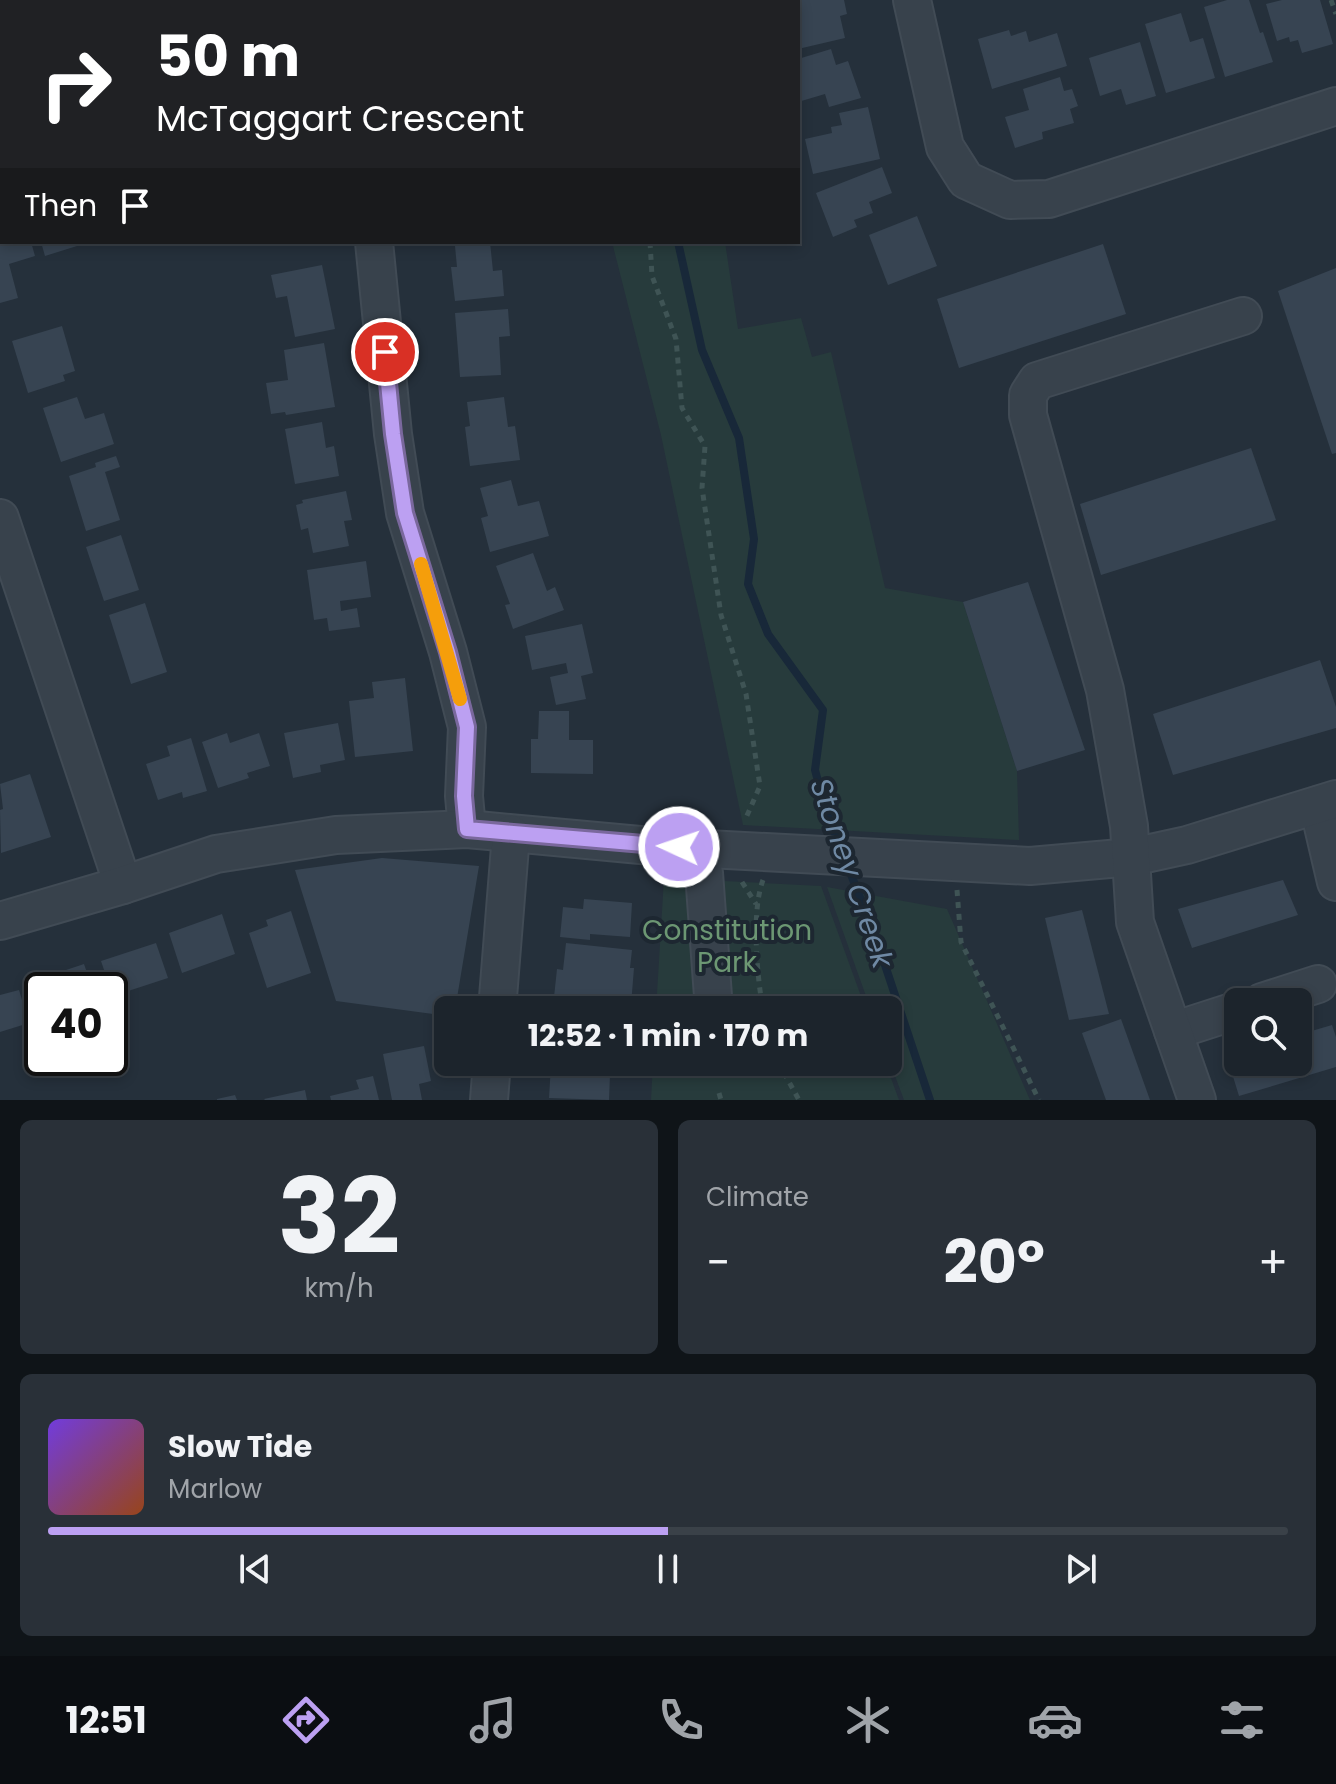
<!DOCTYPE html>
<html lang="en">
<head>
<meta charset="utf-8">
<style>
  :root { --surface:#1c242c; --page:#293038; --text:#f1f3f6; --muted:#a0a4a9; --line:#3a4148; --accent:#bca0f2 }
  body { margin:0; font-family:Poppins,sans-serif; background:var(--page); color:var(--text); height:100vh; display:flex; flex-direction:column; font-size:30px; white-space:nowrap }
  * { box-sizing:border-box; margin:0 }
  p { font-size:26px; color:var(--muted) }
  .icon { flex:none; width:44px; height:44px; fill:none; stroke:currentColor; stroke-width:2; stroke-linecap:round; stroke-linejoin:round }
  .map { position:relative; height:1100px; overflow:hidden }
  .sheet { display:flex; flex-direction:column; gap:20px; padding:20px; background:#0f1418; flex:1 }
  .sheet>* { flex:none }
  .guide { position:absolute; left:0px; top:0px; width:800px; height:244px; box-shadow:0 4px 12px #0003,0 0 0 2px var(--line); background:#202124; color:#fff; overflow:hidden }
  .tools { position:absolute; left:1224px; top:988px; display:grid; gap:16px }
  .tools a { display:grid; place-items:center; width:88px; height:88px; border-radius:12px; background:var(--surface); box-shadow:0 4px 12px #0003,0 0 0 2px var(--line); font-size:40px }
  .speed { position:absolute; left:24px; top:972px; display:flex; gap:16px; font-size:40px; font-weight:700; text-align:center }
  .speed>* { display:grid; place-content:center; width:104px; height:104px; border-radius:50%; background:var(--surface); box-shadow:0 4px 12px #0003,0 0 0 2px var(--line); line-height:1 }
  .speed .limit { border:4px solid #111; border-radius:12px; background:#fff; color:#111 }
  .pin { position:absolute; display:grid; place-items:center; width:68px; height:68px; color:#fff; margin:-34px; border:4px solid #fff; border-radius:50%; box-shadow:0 2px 8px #0007 }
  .me { position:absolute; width:88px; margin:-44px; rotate:273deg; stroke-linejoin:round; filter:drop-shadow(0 0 6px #0008) }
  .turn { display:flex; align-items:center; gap:28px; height:168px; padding:0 24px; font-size:36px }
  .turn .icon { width:104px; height:104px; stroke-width:2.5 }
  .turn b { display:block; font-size:56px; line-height:68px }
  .then { display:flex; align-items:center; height:76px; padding:0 24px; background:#0003; gap:16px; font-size:30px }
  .big { font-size:60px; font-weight:700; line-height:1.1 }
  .sheet .widget { flex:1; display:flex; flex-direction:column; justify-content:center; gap:12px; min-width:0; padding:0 28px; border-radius:12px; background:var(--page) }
  .sheet .dial { align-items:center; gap:0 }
  .dial b { font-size:104px; line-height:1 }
  .song { display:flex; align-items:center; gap:24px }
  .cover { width:96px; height:96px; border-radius:12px; background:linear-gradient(135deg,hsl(260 70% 55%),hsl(20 70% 35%)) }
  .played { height:8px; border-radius:4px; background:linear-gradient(90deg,var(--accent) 50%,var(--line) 50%) }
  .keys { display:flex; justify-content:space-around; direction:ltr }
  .heat { display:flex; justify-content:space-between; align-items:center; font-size:44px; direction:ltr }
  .sheet .tiles { flex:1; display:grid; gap:20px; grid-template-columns:1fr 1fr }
  .widget:last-child { grid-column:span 2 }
  .trip { position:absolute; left:434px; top:996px; width:468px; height:80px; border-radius:12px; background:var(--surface); box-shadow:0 4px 12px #0003,0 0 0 2px var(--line); font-weight:700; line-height:80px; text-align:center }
  .tab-bar { display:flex; height:128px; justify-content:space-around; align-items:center; background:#0b0e12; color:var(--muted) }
  .tab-bar .icon { width:56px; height:56px }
  .tab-bar .selected { color:var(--accent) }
  .tab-bar b { font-size:36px; color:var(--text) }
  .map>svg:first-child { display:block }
</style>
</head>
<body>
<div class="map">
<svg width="1336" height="1100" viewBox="0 0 1336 1100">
  <rect width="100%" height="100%" fill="#25303b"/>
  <g fill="#273b3c">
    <polygon points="543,0 691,0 691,2 544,2"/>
    <polygon points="612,242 725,242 738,329 801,318 812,357 831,352 885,588 963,602 1017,771 1019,840 743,825 661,435"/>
    <polygon points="664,878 821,886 866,1010 656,1010"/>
    <polygon points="827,887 947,909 1030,1100 904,1100 888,1057 888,1010 871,1010"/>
    <polygon points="653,1062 885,1062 899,1100 651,1100"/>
  </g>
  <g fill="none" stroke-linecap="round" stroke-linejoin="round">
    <g stroke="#182839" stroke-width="8">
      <polyline points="637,0 638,2"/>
      <polyline points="678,242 702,350 739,438 754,539 748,584 768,634 823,710 815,770 827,814 840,847"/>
      <polyline points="848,867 875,935 930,1100"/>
    </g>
  </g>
  <g fill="#374452">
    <polygon points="798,0 844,0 847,14 840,16 845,38 798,49"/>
    <polygon points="1227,0 1249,0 1260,33 1263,32 1273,62 1225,77 1204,7"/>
    <polygon points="1282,0 1320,0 1333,44 1302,53 1298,40 1290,42 1289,37 1277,41 1266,4"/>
    <polygon points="1181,13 1190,42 1203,38 1215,78 1166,93 1145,24"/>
    <polygon points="1009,30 1011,36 1026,31 1029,42 1057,33 1067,66 992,89 978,39"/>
    <polygon points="1140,42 1156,96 1126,105 1121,89 1100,96 1089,58"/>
    <polygon points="831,49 836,65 848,61 861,98 829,107 825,94 798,102 798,59"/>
    <polygon points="1060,77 1064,91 1072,89 1078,106 1070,109 1074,123 1042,132 1043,139 1015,148 1005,117 1029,110 1023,89"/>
    <polygon points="868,107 880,159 813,174 805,139 832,133 831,127 842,125 839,113"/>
    <polygon points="882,167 892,193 869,202 873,213 854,220 857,227 833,237 816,193"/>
    <polygon points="917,216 937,266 888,285 869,235"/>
    <polygon points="0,242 31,242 35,256 9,264 18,298 0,303"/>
    <polygon points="41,242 76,242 77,246 45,256"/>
    <polygon points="490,242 493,271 502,270 504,296 455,301 451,267 457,267 455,246"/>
    <polygon points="1103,244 1126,314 959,368 937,299"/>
    <polygon points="322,265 335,329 295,337 287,296 276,298 271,275"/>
    <polygon points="1336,268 1336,453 1332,454 1278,291"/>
    <polygon points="508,309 510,336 499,337 501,375 460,377 455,313"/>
    <polygon points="62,326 75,371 63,375 65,381 28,393 12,341"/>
    <polygon points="324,343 335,407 286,415 285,412 271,414 266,383 288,380 284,350"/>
    <polygon points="77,397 85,419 104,413 114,444 61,462 43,408"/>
    <polygon points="504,397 508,427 515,426 520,460 470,466 465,427 470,426 467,402"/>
    <polygon points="322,422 326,448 334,446 339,476 295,484 285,429"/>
    <polygon points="1251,448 1276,520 1101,575 1080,504"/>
    <polygon points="116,456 120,467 105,472 120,520 86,531 69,476 96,467 95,463"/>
    <polygon points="511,480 518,506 539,501 549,536 490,552 481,518 488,516 480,488"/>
    <polygon points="346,491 352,520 344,521 349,546 313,553 308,528 301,530 296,505 303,503 302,500"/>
    <polygon points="121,535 139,590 104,601 86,547"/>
    <polygon points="533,553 547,591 555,587 564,610 513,629 505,605 510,604 496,566"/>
    <polygon points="366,561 371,597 340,601 341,611 357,608 360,627 329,631 327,618 314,620 307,570"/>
    <polygon points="1028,582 1085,750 1017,771 963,602"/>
    <polygon points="145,603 167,672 131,684 109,615"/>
    <polygon points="582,624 593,673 581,676 586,699 556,705 550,677 568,673 566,663 532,670 525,636"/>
    <polygon points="1320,660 1336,707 1336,728 1173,775 1153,714"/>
    <polygon points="405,678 413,751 355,757 349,701 374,698 372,682"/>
    <polygon points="539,711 569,711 569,740 593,740 593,774 531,773 531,739 538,739"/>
    <polygon points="338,723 345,760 320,765 321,772 293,778 284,733"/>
    <polygon points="227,733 230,743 259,733 270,766 247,773 249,778 218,788 202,742"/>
    <polygon points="191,738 207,791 183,798 182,792 158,800 146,764 170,756 167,746"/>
    <polygon points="30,774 51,837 1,853 0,810 3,809 0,784"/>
    <polygon points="382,858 479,866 455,1010 448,1010 448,1016 336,1001 295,870"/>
    <polygon points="1283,880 1298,915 1192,948 1178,909"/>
    <polygon points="584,899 632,903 630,937 590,934 590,940 560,937 563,907 583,909"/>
    <polygon points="1082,910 1109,1014 1069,1020 1045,918"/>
    <polygon points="291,911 311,973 267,988 249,933 268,926 266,920"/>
    <polygon points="222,914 235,954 182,973 169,933"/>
    <polygon points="156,943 168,978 113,996 101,961"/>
    <polygon points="566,943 632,950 630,968 634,968 631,1005 554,997 557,969 563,970"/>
    <polygon points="84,964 93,990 42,990 41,1015 30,982"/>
    <polygon points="19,990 29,1023 0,1032 0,995"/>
    <polygon points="1121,1019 1150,1100 1106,1100 1082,1033"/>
    <polygon points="1332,1025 1336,1037 1336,1067 1239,1096 1227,1057 1238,1054 1238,1062 1298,1062 1298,1035"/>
    <polygon points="424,1046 431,1081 419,1084 422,1100 392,1100 383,1054"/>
    <polygon points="551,1065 596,1068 595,1074 610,1075 609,1100 549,1098"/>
    <polygon points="373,1076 379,1100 331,1100 330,1096 359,1089 356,1080"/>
    <polygon points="305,1090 307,1100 265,1100 264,1099"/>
    <polygon points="235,1095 237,1100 217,1100 217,1099"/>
  </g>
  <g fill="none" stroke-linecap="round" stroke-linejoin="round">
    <defs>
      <g id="minor">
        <polyline points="912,0 945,147 966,180 1010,200 1049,199 1336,106"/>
        <polyline points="0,157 2,157"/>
        <polyline points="374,242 393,434 405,513 448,652 467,727 464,796 467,829"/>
        <polyline points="0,518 123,885"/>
        <polyline points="1318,805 1336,882"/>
        <polyline points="704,873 714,1010"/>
        <polyline points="0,921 123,885 216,854 336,835 467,829 651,846 1030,866 1132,857 1187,845 1336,799"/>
        <polyline points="1262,1002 1318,984"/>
        <polyline points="497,1010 511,834"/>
        <polyline points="1173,1031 1238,1010"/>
        <polyline points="489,1100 492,1062"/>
        <polyline points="1197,1100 1135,922 1129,826 1105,690 1028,415 1028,395 1037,381 1243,316"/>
      </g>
    </defs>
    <use href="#minor" stroke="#414b55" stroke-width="40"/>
    <g stroke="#3f5455" stroke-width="5" stroke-dasharray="6 6" stroke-linecap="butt">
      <polyline points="580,0 581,2"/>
      <polyline points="1331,0 1336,14"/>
      <polyline points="650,242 652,276 676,339 682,408 705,446 702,488 721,615 746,694 760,786 745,820"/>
      <path d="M763,880C751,912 757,976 763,1010"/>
      <polyline points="742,882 756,904"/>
      <polyline points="957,890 961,942 1039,1100"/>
      <polyline points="778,1062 799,1100"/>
      <polyline points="719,1093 721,1100"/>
    </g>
    <use href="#minor" stroke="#38424c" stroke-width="36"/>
  </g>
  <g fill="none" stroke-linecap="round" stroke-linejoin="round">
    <defs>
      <polyline id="route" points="385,352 393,434 405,513 448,652 467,727 464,796 467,829 679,847"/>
    </defs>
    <use href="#route" stroke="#7a689d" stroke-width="20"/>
    <use href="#route" stroke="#bca0f2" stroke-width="14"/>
    <polyline stroke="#f59e0b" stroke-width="14" points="421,564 460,699"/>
  </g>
  <g text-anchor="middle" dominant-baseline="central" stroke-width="8" stroke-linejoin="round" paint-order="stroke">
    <g font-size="28" fill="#6c9773" stroke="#1d2731">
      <text x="727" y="930">Constitution<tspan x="727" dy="32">Park</tspan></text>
    </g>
    <g font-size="30" font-style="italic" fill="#6f89a4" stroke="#1d2731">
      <text transform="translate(852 873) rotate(71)">Stoney Creek</text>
    </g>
  </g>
</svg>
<div class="tools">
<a><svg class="icon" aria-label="search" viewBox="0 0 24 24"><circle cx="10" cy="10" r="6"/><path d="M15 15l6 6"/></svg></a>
</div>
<div class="speed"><div class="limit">40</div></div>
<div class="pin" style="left:385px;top:352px;background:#d93025"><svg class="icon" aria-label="arrive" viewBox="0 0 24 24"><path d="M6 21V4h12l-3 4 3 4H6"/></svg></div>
<svg class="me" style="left:679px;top:847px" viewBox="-20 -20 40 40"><circle r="17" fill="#bca0f2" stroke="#fff" stroke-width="3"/><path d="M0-11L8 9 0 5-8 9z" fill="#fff"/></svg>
<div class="trip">12:52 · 1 min · 170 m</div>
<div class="guide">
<div class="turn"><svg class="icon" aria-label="right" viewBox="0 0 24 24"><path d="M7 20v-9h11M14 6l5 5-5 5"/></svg><div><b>50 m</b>McTaggart Crescent</div></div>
<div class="then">Then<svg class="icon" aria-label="arrive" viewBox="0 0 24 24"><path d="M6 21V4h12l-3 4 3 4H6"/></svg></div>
</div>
</div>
<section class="sheet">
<div class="tiles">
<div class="widget dial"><b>32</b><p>km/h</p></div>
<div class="widget"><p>Climate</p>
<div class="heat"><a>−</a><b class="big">20°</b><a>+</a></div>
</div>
<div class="widget">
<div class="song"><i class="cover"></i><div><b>Slow Tide</b><p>Marlow</p></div></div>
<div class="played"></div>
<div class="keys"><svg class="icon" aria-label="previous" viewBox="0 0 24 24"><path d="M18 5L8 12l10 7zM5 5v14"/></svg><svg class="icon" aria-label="pause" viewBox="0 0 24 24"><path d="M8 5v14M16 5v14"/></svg><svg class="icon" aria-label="next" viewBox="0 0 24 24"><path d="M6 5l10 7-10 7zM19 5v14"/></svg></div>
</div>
</div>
</section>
<nav class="tab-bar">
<b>12:51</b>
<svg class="icon selected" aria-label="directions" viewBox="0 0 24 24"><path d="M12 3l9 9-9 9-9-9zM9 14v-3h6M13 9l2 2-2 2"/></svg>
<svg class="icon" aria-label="music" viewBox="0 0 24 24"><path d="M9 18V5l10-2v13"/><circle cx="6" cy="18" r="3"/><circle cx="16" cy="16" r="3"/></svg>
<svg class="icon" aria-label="phone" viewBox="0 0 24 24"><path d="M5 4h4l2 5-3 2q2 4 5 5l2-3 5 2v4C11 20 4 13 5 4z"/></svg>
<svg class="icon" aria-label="climate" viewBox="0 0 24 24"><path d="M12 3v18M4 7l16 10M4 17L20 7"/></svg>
<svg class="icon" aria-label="car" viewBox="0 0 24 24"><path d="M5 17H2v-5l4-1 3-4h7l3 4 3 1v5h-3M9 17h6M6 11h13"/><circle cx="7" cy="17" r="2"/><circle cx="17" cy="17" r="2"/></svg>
<svg class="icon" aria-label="filters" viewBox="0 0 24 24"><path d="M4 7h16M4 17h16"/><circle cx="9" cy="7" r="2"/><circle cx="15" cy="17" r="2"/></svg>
</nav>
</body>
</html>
